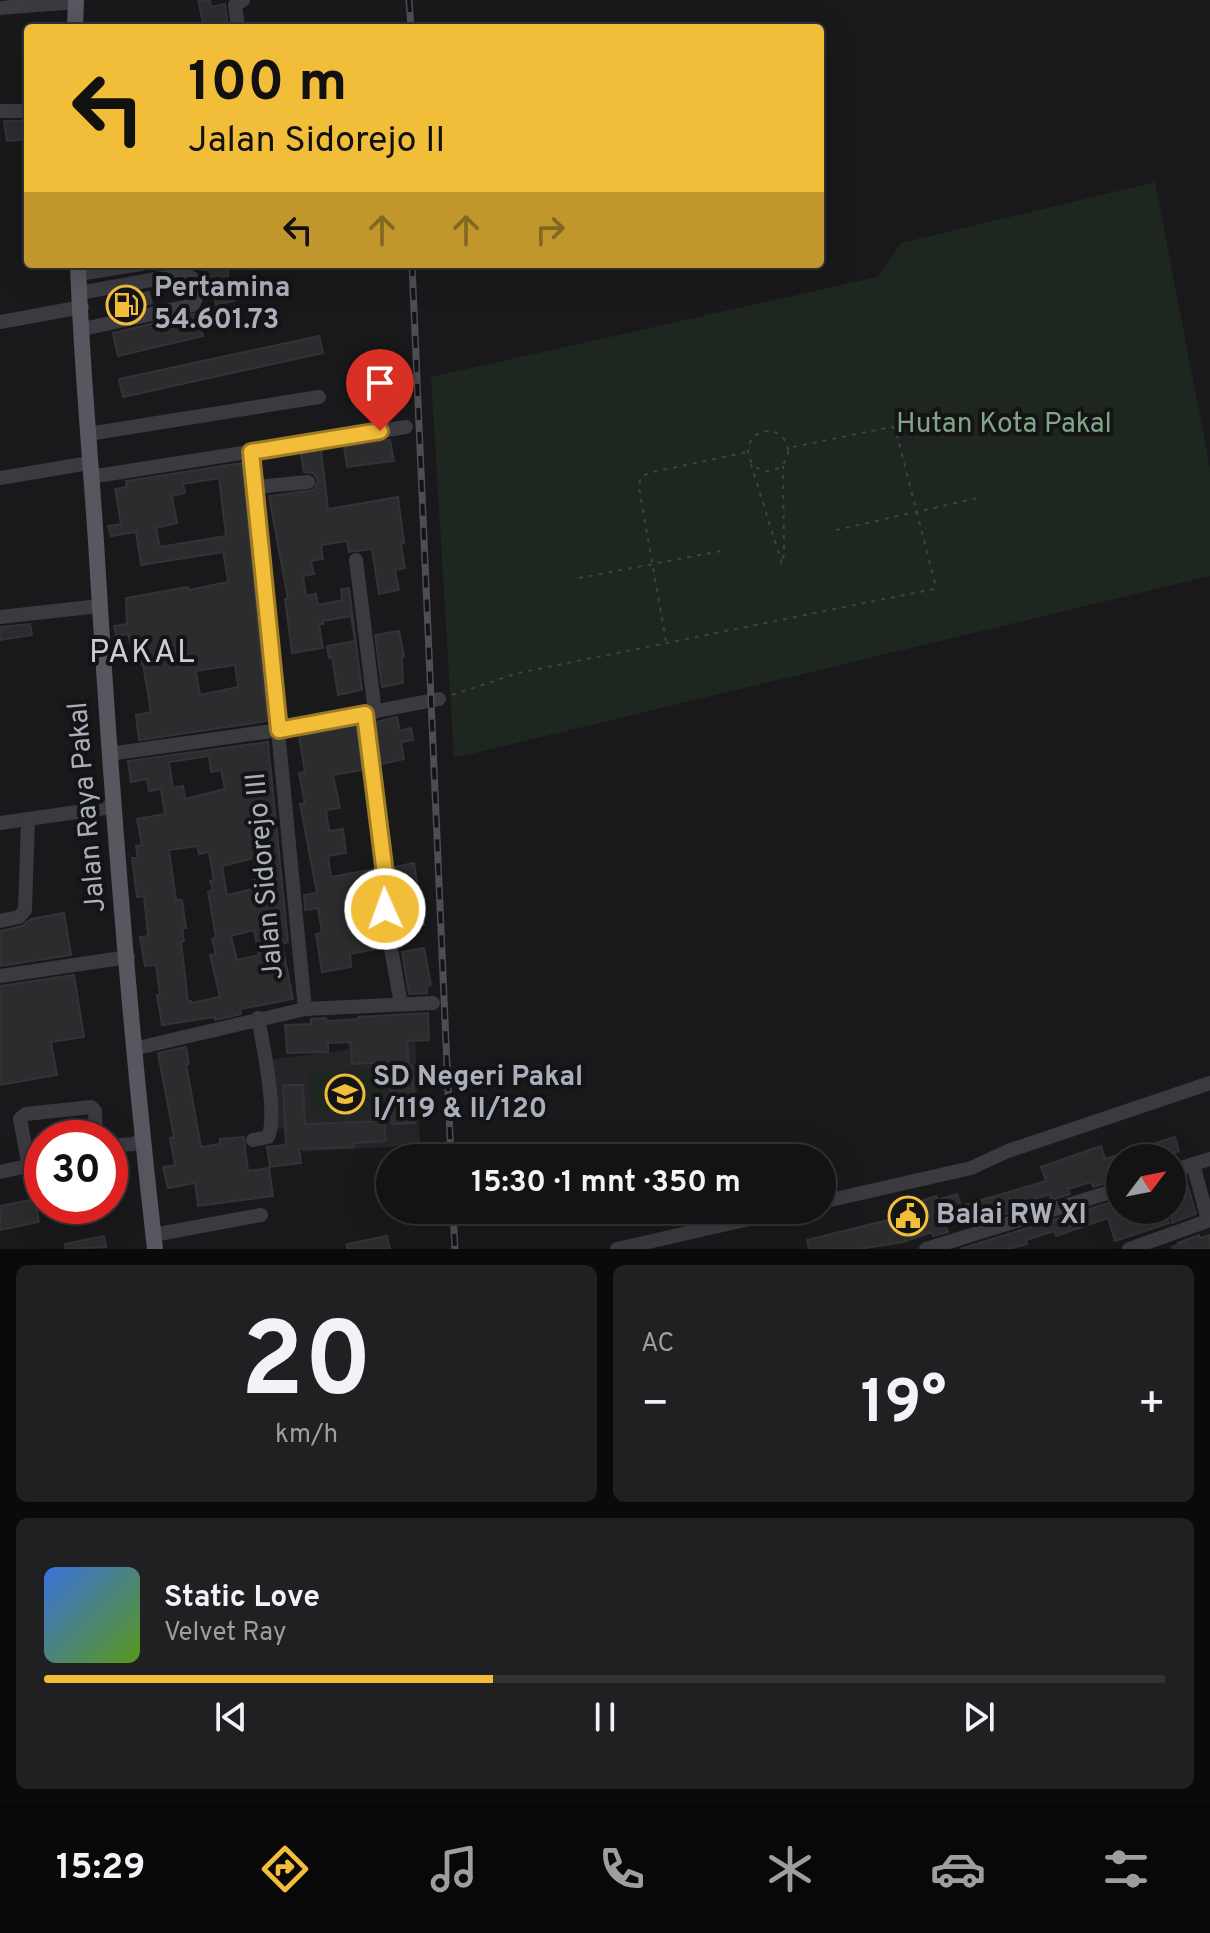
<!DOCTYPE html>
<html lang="id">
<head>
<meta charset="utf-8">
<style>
  :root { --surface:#131314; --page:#202022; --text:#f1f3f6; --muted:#9d9ea0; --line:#323234; --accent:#f2bd39 }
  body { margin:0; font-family:Overpass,sans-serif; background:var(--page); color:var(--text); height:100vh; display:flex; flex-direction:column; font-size:30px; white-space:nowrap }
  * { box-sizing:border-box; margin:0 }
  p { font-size:26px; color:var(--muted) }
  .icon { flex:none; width:44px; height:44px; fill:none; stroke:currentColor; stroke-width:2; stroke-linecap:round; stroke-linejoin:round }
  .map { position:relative; height:1249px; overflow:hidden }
  .details { display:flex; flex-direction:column; gap:16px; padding:16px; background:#0a0a0b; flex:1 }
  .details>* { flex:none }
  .banner { position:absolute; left:24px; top:24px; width:800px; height:244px; border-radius:8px; box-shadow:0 8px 32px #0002,0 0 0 2px var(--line); background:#f2bd39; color:#111; overflow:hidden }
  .needle { width:52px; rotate:58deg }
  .fabs { position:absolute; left:1106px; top:1144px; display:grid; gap:16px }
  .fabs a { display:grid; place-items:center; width:80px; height:80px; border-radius:50%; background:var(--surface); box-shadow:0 8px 32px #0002,0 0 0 2px var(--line); font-size:40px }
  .speed { position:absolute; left:24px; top:1120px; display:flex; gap:16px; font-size:40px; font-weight:700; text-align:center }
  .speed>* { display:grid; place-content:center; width:104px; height:104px; border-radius:50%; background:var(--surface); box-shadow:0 8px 32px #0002,0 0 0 2px var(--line); line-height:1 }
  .speed .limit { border:12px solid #d22; background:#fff; color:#111 }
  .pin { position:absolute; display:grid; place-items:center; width:68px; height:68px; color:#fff; margin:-82px -34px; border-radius:50% 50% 50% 0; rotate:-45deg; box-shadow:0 0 8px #0007 }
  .pin .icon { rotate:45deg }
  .me { position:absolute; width:88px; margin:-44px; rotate:358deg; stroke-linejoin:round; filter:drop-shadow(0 0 6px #0008) }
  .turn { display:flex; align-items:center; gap:28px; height:168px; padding:0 32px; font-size:36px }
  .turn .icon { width:104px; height:104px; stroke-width:2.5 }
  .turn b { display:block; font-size:56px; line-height:68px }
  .lanes { display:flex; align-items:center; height:76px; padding:0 32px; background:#0003; justify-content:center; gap:40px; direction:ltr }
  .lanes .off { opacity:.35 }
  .big { font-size:60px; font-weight:700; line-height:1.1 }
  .details .card { flex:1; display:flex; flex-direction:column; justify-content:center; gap:12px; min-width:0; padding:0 28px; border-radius:12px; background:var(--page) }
  .details .dial { align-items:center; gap:0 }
  .dial b { font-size:104px; line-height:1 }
  .song { display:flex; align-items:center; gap:24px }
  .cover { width:96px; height:96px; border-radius:12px; background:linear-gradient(135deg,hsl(220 70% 55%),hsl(90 70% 35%)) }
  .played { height:8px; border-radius:4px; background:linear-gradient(90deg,var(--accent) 40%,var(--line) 40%) }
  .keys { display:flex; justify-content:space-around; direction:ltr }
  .heat { display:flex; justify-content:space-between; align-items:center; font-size:44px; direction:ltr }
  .details .tiles { flex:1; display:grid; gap:16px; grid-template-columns:1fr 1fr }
  .card:last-child { grid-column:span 2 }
  .trip { position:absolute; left:376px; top:1144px; width:460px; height:80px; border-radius:40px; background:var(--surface); box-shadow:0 8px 32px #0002,0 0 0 2px var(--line); font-weight:700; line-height:80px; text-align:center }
  .dock { display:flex; height:128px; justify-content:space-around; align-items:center; background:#080808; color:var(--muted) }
  .dock .icon { width:56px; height:56px }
  .dock .on { color:var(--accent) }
  .dock b { font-size:36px; color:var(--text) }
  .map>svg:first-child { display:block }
</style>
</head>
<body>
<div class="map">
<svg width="1210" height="1249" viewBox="0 0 1210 1249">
  <rect width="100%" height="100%" fill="#19191b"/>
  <polygon fill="#252528" points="415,1036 420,1145 302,1152 299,1128 276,1129 268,1060 348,1050 348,1041"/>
  <g fill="#1e2620">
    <polygon points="1155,182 1210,468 1210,576 454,758 431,377 877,277 901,243"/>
    <polygon points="381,1069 384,1108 311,1112 309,1073"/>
  </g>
  <g fill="#2c2c2f" stroke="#333337" stroke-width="2" fill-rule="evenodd">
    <polygon points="198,0 210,0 211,7 225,4 228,28 204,28"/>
    <polygon points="4,121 28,121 28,139 7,141"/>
    <polygon points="203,264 226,264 234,301 216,305 210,276 205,277"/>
    <polygon points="198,313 203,336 118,356 113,333"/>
    <polygon points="319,336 323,353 123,397 119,379"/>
    <polygon points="390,440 394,461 347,467 344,447"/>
    <polygon points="321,450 328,509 398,497 404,543 401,544 405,568 395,570 399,590 379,594 372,549 349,552 347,541 321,545 323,559 311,561 314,574 303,576 306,596 316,594 318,605 342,600 341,589 349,588 362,690 338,695 332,657 329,658 327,646 355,641 351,616 323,621 323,624 319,624 323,648 292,653 285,599 288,599 269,496 314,490 318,480 313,473 304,472 301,454"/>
    <path d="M242,463L267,721L139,740L136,715L151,712L143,664L136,665L128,634L116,636L114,626L127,624L126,598L188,587L189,590L227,582L228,580L223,552L141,565L136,532L111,536L108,526L121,524L115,489L127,487L126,481ZM219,478L226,536L160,547L156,528L177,523L172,496L185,493L183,484ZM235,665L238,687L200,695L196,671Z"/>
    <polygon points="30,624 32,635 0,640 0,627"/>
    <polygon points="399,631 404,656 402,657 403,683 382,687 375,635"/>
    <polygon points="397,717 400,731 411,728 413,740 401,742 404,759 381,764 376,722"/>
    <polygon points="356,725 362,770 333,775 340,808 326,810 329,831 343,829 346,853 328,856 331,877 374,869 381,948 350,954 351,967 322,972 316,934 322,933 318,908 305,910 304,895 317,893 300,804 305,803 299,773 305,772 299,736"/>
    <path d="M268,742L288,942L282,944L293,999L240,1009L241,1014L215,1020V1017L162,1025L157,995H160L156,965L145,966L143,955L140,937L148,936L144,896L137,897L132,858H138L136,846L142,845L137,819L165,814L161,789L149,791L147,779L131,782L128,761ZM209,756L211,772L221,770L225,789L185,799L183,786L173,788L169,762ZM197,846L199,854L209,852L214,880L210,881L213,890L208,892L216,938L212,939L216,954L210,955L220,997L191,1003V1001H188L181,942L184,941L182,928H186L182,900H176L169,850ZM254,858L258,879L254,880L256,888L227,895L222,866ZM254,930L259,955L237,960L231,936Z"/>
    <polygon points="414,863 424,925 398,929 394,867"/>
    <polygon points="64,913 71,955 0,966 0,931 22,926 31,919"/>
    <polygon points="424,948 431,985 427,986 427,993 409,994 402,952"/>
    <polygon points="74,975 84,1037 51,1042 57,1075 0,1085 0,986"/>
    <polygon points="428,1013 429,1040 407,1041 409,1066 412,1066 415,1123 392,1124 389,1062 352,1064 351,1042 328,1043 328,1052 287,1053 285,1025 311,1024 311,1019 326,1018 327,1021 358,1019 358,1017"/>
    <polygon points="186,1047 189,1064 186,1064 201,1147 220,1144 220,1139 244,1137 248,1171 269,1168 273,1196 198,1206 195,1183 168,1188 163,1167 175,1165 170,1138 174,1137 158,1053"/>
    <polygon points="283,1085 303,1085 305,1124 384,1121 386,1141 354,1143 354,1147 299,1149 301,1163 270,1167 267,1147 286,1145"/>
    <polygon points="1175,1137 1179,1151 1156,1158 1120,1158 1120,1172 1110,1175 1112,1181 1093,1187 1091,1182 1068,1189 1070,1194 1051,1200 1050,1194 1014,1205 1016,1211 986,1220 984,1213 945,1224 948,1232 933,1236 932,1233 929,1233 903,1242 859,1249 809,1249 807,1240 900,1217 898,1209 936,1196 938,1200 957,1194 961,1206 1046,1181 1041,1167 1089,1150 1101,1146 1105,1159"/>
    <polygon points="1185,1177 1196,1214 1172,1223 1172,1181"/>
    <polygon points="35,1199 39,1222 0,1230 0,1206"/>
    <polygon points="1118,1200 1120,1210 1165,1210 1169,1223 1115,1241 1108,1218 1056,1236 1054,1231 1026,1240 1027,1244 1009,1249 960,1249"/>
    <polygon points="1199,1235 1200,1238 1210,1235 1210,1249 1173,1249 1172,1247 1186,1242 1177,1243"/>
    <polygon points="104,1236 106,1247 66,1249 65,1244"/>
    <polygon points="387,1236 390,1249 347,1249 347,1244"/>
  </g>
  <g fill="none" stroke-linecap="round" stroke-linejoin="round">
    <polyline stroke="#36373b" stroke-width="14" stroke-dasharray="14 7" stroke-linecap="butt" points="143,292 147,309"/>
    <g stroke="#404147" stroke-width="2" stroke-dasharray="4 6" stroke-linecap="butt">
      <circle cx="768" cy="451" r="20"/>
      <polyline points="751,464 782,564 784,554 783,466"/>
      <polyline points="836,530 982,497"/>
      <polyline points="579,578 726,550"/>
      <polyline points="666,641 639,488 640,479 648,473 747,452"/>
      <polyline points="452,695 518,673 934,589 935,583 895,428 891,427 788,448"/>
    </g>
    <g stroke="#3a3a40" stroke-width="14">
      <polyline points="0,8 76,2"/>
      <polyline points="238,28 235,5 243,0"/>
      <polyline points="0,111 28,111"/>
      <polyline points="79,274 141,264"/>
      <polyline points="79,293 184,274 192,278 197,296 193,305 83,329"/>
      <polyline points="0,322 82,307"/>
      <polyline points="88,434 319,397"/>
      <polyline points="251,452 305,1009"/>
      <polyline points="90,477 406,427"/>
      <polyline points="0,478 89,463"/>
      <polyline points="256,487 308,482"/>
      <polyline points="356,560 375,712"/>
      <polyline points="0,617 99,606"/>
      <polyline points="365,714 387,890 387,927 401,1004"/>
      <polyline points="109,754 279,730 439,699"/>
      <polyline points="0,823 112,807"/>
      <polyline points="0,921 19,917 25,910 28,819"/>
      <polyline points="0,976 128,957"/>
      <polyline points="133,1049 305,1009 433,1003"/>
      <path d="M253,1140L268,1137C278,1116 263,1044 258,1018"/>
      <polyline points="110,1146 133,1144 143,1139"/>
      <polyline points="1193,1164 1208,1220"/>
      <polyline points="29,1167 20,1119 26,1114 91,1107 95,1111 96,1138"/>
      <polyline points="1172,1171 1210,1159"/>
      <polyline points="0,1172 42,1163"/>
      <polyline points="822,1202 971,1168 1008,1151 1210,1083"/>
      <polyline points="153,1235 261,1215"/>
      <polyline points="617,1249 788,1210"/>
      <polyline points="926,1249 1120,1189"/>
      <polyline points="1129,1249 1210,1220"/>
    </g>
    <g stroke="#56575f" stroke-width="16">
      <polyline points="75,28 76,0"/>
      <path d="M78,264C81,357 90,450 96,542C110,778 128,1014 155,1249"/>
    </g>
    <defs>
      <g id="rail">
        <polyline points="409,0 411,28"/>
        <polyline points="412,264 451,1158"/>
        <polyline points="453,1210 455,1249"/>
      </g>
    </defs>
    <use href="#rail" stroke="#4d4e55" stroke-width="7"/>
    <use href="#rail" stroke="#141416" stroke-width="4" stroke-dasharray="12" stroke-linecap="butt"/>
  </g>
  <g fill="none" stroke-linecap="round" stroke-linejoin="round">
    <defs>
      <polyline id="route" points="380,431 251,452 279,730 365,714 387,890 385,909"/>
    </defs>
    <use href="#route" stroke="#9d7b25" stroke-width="20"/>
    <use href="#route" stroke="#f2bd39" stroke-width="14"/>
  </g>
  <defs>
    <symbol id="fuel-ring" viewBox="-11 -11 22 22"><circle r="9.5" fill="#141416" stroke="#f2bd39" stroke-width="1.5"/><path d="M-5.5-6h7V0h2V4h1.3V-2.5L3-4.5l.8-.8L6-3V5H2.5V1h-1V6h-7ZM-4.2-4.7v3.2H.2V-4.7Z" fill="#f2bd39"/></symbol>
    <symbol id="school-ring" viewBox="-11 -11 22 22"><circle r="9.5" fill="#141416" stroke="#f2bd39" stroke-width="1.5"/><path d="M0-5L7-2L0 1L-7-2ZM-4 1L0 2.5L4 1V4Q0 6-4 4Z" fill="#f2bd39"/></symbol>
    <symbol id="civic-ring" viewBox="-11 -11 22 22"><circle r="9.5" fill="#141416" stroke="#f2bd39" stroke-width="1.5"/><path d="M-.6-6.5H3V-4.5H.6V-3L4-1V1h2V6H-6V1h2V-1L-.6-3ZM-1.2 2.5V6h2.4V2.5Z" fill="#f2bd39"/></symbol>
  </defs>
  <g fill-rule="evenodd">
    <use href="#fuel-ring" x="104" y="283" width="44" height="44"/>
    <use href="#school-ring" x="323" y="1072" width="44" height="44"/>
    <use href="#civic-ring" x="886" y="1194" width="44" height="44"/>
  </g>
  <g text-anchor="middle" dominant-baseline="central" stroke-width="8" stroke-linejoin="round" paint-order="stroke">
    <g font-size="28" font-weight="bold" fill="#abafbb" stroke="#141416" text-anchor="start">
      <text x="154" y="289">Pertamina<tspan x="154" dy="32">54.601.73</tspan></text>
      <text x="373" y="1078">SD Negeri Pakal<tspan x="373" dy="32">I/119 &amp; II/120</tspan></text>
      <text x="936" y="1216">Balai RW XI</text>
    </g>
    <g font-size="28" fill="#82a586" stroke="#141416">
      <text x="1004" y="425">Hutan Kota Pakal</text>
    </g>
    <g font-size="28" fill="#abafbb" stroke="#141416">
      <text transform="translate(88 807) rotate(-95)">Jalan Raya Pakal</text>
      <text transform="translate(266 876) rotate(-95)">Jalan Sidorejo III</text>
    </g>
    <g font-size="32" letter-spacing="2" fill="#ccced6" stroke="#141416">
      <text x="143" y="654">PAKAL</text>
    </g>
  </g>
</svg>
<div class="fabs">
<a><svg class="needle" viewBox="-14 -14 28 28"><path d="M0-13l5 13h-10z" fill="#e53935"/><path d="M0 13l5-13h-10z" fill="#9d9ea0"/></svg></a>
</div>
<div class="speed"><div class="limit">30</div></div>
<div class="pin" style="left:380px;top:431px;background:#d93025"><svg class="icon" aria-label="arrive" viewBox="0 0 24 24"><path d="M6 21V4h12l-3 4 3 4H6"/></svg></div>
<svg class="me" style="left:385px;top:909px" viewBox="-20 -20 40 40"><circle r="17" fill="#f2bd39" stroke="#fff" stroke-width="3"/><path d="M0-11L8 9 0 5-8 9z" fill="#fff"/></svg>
<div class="trip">15:30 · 1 mnt · 350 m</div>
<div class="banner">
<div class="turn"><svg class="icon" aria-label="left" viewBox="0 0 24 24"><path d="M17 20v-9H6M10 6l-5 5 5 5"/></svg><div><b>100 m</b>Jalan Sidorejo II</div></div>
<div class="lanes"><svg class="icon" aria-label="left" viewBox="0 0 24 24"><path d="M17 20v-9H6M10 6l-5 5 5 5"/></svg><svg class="icon off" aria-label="ahead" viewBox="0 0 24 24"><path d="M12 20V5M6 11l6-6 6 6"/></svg><svg class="icon off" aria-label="ahead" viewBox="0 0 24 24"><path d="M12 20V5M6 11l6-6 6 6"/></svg><svg class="icon off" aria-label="right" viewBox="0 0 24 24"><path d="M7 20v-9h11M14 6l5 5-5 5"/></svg></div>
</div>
</div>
<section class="details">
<div class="tiles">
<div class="card dial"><b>20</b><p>km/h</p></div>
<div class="card"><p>AC</p>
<div class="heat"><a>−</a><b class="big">19°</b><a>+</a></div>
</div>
<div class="card">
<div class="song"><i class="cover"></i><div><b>Static Love</b><p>Velvet Ray</p></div></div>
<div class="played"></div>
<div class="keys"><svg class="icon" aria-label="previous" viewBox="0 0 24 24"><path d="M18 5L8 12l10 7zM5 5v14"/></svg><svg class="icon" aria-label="pause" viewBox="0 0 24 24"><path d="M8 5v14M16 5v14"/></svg><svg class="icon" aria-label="next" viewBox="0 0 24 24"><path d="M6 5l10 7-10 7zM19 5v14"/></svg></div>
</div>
</div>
</section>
<nav class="dock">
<b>15:29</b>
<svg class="icon on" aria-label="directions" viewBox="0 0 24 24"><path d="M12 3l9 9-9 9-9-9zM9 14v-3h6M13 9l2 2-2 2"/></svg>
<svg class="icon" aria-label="music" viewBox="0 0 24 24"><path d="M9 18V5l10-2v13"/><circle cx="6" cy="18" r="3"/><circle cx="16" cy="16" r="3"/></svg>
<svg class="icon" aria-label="phone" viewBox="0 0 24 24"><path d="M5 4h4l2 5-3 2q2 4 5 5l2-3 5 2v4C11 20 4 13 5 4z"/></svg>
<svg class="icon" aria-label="climate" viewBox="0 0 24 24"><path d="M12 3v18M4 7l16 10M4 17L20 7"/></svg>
<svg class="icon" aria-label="car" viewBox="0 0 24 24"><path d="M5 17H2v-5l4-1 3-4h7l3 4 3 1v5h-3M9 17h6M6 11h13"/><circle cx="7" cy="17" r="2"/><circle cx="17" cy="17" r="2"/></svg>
<svg class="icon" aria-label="filters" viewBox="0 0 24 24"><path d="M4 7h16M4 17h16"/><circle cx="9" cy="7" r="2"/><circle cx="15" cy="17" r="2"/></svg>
</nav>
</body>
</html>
